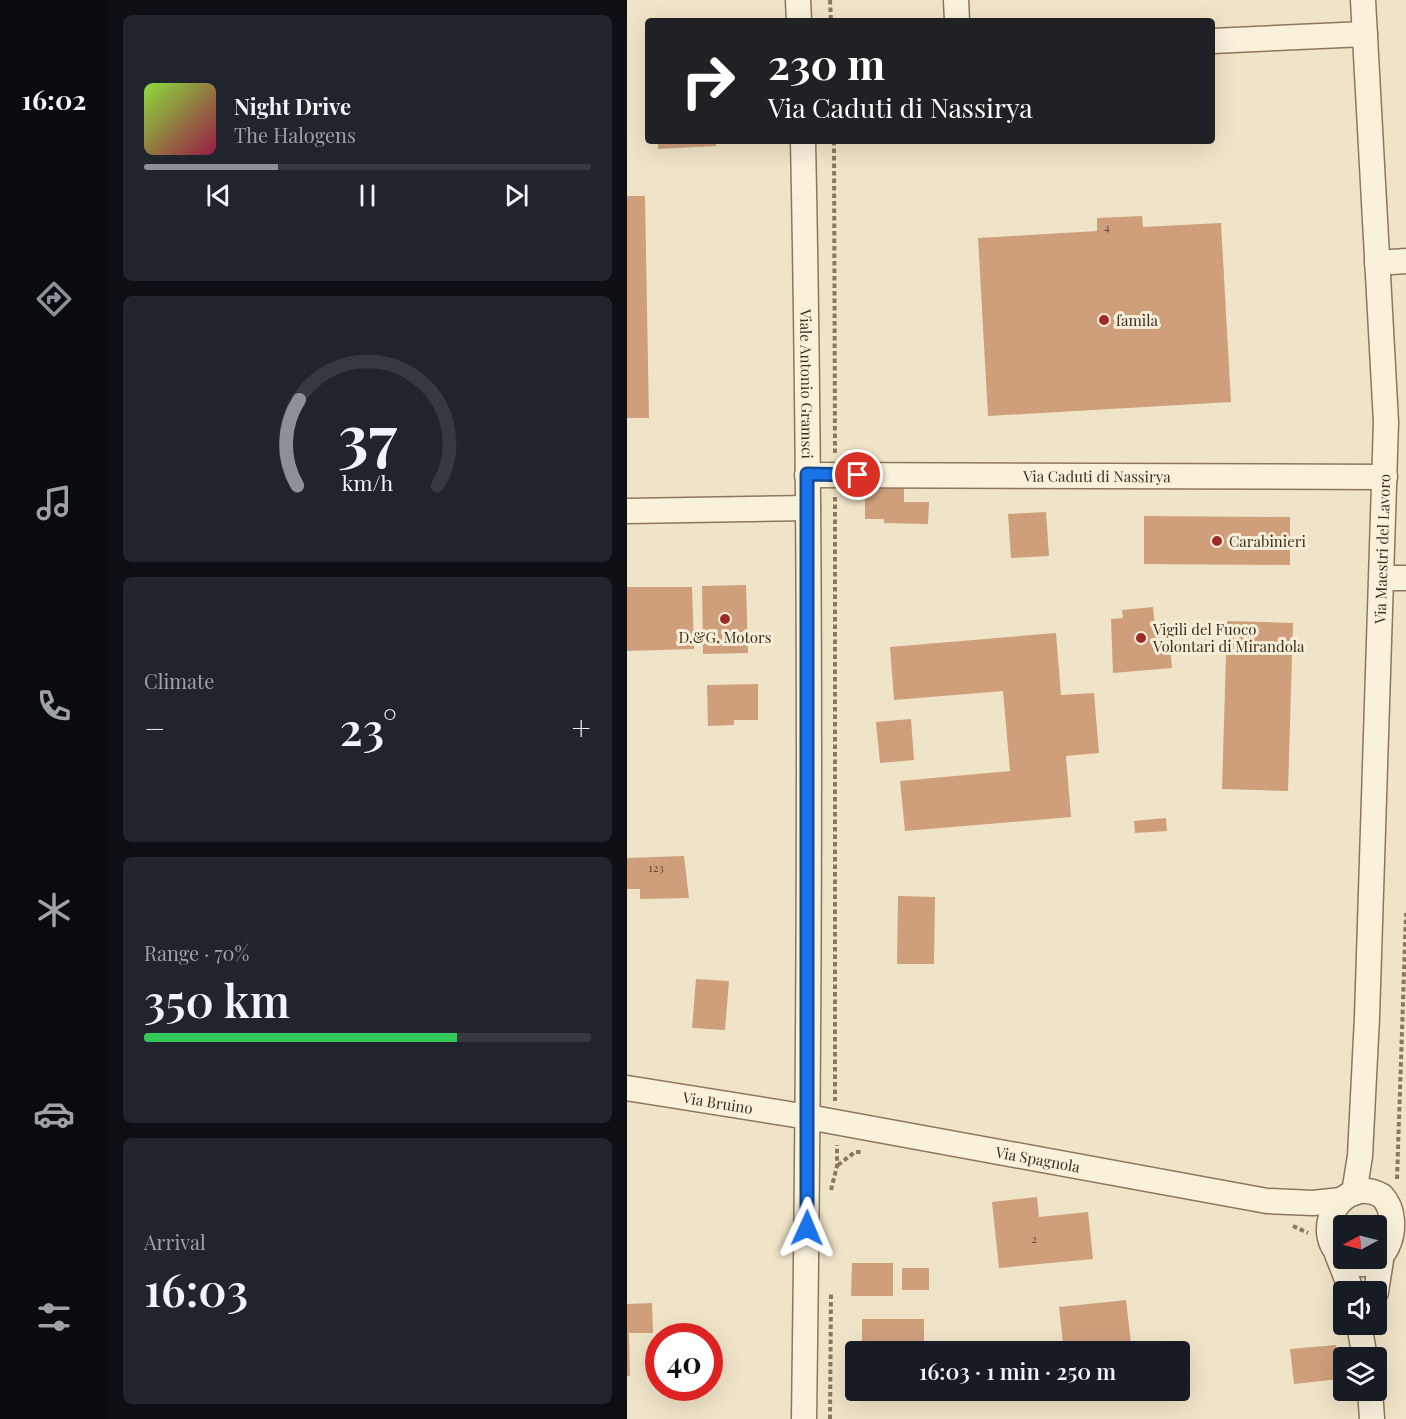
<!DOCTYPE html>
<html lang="en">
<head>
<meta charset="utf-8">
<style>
  :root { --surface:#171b24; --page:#20242c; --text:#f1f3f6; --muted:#9ea1a6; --line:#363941; --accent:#8c9099 }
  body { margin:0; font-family:"Playfair Display",serif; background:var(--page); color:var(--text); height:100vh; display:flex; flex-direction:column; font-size:22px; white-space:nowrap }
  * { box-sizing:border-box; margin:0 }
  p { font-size:20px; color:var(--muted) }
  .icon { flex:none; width:33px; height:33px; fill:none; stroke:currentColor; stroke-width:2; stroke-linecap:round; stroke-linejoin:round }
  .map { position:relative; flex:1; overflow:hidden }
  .side { display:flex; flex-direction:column; gap:15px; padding:15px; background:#0d0f14; width:519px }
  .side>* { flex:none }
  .hud { position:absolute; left:18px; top:18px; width:570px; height:126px; border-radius:6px; box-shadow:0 6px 24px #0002; background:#202124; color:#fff; overflow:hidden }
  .needle { width:39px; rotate:263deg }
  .buttons { position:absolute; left:706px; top:1215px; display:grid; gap:12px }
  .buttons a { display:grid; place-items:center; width:54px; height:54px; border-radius:6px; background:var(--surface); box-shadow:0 6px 24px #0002; font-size:30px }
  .speed { position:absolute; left:18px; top:1323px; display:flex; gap:12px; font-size:30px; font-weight:700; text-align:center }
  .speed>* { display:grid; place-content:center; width:78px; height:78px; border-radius:50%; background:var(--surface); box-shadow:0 6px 24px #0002; line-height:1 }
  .speed .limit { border:9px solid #d22; background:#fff; color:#111 }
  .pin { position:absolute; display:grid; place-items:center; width:51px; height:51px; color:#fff; margin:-26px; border:3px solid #fff; border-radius:50%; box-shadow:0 2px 6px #0007 }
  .me { position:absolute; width:66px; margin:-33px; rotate:1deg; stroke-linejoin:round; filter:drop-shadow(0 0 4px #0008) }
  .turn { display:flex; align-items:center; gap:21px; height:126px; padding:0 24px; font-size:27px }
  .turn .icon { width:78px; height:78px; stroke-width:2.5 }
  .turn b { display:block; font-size:42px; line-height:51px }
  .big { font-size:45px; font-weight:600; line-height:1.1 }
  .side .widget { flex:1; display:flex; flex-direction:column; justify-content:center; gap:9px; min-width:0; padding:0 21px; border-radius:9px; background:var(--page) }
  .side .dial { align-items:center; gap:0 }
  .dial svg { height:156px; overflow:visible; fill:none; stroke:var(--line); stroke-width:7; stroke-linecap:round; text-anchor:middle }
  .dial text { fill:var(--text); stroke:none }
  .song { display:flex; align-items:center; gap:18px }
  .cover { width:72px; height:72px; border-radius:9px; background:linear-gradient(135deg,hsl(90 70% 55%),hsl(340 70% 35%)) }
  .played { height:6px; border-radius:3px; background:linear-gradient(90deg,var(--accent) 30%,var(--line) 30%) }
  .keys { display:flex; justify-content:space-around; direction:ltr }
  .heat { display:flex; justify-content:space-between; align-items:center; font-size:33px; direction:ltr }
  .charge { height:9px; border-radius:4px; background:linear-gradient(90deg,#34c759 70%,var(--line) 0) }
  .trip { position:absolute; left:218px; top:1341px; width:345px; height:60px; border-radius:6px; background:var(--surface); box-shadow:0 6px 24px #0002; font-weight:600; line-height:60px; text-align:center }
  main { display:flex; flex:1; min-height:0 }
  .tab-bar { display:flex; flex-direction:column; width:108px; justify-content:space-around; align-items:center; background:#090b0e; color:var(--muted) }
  .tab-bar .icon { width:42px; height:42px }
  .tab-bar .active { color:var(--accent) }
  .tab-bar b { font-size:27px; color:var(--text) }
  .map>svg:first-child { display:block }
</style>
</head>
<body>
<main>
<nav class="tab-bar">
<b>16:02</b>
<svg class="icon active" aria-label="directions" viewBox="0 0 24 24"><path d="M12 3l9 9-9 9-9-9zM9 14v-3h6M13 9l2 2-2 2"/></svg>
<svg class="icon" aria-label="music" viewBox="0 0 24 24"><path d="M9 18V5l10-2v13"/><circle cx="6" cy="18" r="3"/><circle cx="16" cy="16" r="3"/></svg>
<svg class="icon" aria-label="phone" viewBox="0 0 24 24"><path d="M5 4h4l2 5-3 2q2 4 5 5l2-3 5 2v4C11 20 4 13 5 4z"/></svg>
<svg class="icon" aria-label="climate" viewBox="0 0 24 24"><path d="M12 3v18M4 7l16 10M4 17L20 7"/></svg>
<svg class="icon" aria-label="car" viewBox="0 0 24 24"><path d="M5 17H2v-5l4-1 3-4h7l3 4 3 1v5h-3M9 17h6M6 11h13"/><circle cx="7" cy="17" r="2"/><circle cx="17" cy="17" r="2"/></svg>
<svg class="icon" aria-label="filters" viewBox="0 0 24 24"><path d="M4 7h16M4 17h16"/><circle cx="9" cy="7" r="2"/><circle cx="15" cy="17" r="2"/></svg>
</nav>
<section class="side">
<div class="widget">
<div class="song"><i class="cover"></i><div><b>Night Drive</b><p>The Halogens</p></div></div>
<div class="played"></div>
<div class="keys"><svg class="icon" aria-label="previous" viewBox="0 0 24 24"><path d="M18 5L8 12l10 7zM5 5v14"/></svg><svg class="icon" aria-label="pause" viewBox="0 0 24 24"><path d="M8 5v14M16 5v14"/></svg><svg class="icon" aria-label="next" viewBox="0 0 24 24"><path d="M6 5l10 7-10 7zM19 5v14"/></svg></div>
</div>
<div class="widget dial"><svg viewBox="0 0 100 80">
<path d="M14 69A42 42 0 1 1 86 69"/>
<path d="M14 69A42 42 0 0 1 15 25" stroke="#8c9099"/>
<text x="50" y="56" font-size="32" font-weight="700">37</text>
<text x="50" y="72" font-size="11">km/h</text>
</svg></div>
<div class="widget"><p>Climate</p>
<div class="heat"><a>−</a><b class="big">23°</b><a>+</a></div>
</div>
<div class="widget"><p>Range · 70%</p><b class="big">350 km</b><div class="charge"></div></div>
<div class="widget"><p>Arrival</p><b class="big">16:03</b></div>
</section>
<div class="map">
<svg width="779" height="1419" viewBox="0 0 779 1419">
  <rect width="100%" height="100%" fill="#f0e4c8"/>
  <g fill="#cf9f7c">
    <polygon points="31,141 89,141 89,146 31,149"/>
    <polygon points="0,196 18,196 22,418 0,418"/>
    <polygon points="515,216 516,227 594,223 604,402 361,416 351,238 470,231 470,218"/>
    <polygon points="238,487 277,487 277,502 302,502 301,524 257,523 257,519 238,519"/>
    <polygon points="419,512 422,556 384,558 381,514"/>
    <polygon points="517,516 663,517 663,565 517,564"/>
    <polygon points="119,585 121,653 76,654 75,586"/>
    <polygon points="0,587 65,587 67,649 0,651"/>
    <polygon points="526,607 529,635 542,634 545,668 486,673 484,619 496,618 495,610"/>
    <polygon points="600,621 666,623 661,791 595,789"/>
    <polygon points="429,633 434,695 467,693 472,753 439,756 444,817 278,831 273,781 383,771 376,691 267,700 263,647"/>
    <polygon points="131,684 131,720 107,720 107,725 81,726 80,685"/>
    <polygon points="284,719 287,760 253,763 249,722"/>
    <polygon points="539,818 540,831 508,833 507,821"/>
    <polygon points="57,856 62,898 13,899 13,889 0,889 0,858"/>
    <polygon points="271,896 308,897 307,964 270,964"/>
    <polygon points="69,979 102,981 98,1030 65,1028"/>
    <polygon points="410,1197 412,1217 461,1212 466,1259 372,1268 365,1202"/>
    <polygon points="225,1263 266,1263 266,1296 224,1296"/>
    <rect x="275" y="1268" width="27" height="22"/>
    <polygon points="499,1300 505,1352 437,1352 432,1307"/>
    <polygon points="25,1303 26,1333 2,1333 3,1376 0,1376 0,1304"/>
    <rect x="235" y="1319" width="62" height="33"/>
    <polygon points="330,1345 352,1346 352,1352 330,1352"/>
    <polygon points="709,1345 713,1379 667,1384 663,1349"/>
  </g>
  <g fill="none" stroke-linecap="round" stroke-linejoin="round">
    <defs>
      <g id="minor">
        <polyline points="171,0 172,21"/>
        <polyline points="329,0 330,21"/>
        <polyline points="585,41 738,34"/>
        <path id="s1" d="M176,141C185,567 183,993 177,1419"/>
        <polyline points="750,263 779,261"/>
        <path id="s2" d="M180,475L758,477"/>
        <polyline points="0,511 181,508"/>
        <polyline points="756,578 779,578"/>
        <path id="s3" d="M0,1088L181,1117L640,1201L686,1203L714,1200"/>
        <path id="s4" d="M727,1193L733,1156L740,1017L759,422L736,0"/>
        <polyline points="710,1254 725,1292"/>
        <path d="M717,1258C681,1232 716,1173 755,1196C779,1221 758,1284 717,1258"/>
        <polyline points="749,1292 754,1260"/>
        <polyline points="732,1324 738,1358"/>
        <polyline points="743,1390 745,1419"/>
      </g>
    </defs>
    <use href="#minor" stroke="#8d765c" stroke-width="27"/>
    <g stroke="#8d765c" stroke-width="4" stroke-dasharray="4.5 3" stroke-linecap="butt">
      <polyline points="203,0 204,21"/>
      <polyline points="207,141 208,453"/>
      <polyline points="208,497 208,1101"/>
      <polyline points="211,1165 228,1152 235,1152"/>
      <polyline points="770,1179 779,913"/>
      <polyline points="204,1190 210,1166 210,1145"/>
      <polyline points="666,1226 681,1233"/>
      <polyline points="203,1419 204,1294"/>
    </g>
    <use href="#minor" stroke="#faf1db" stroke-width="24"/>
  </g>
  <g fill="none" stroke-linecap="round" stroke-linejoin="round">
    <defs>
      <polyline id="route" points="180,1228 180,474 231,475"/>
    </defs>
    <use href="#route" stroke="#114b97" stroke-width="15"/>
    <use href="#route" stroke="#1a73e8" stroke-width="10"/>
  </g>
  <g fill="#9e2a2a" stroke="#f7eed7" stroke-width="2">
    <circle cx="477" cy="320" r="6"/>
    <circle cx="590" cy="541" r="6"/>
    <circle cx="98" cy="619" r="6"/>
    <circle cx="514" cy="638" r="6"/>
  </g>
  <g text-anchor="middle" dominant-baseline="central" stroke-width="6" stroke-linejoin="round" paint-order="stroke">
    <g font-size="12" fill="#624a37">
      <text x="480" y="226">4</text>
      <text x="29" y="867">123</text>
      <text x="407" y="1238">2</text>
    </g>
    <g font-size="15" fill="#3d2e20" stroke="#f7eed7" text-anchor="start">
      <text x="489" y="320">famila</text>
      <text x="602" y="541">Carabinieri</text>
      <text x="526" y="629">Vigili del Fuoco<tspan x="526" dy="17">Volontari di Mirandola</tspan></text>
      <text x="98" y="637" text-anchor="middle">D.&amp;G. Motors</text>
    </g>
    <g font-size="15" fill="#3d2e20" stroke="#f7eed7">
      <text stroke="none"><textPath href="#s1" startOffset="243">Viale Antonio Gramsci</textPath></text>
      <text stroke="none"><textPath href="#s2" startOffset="290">Via Caduti di Nassirya</textPath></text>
      <text stroke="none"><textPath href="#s4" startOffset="645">Via Maestri del Lavoro</textPath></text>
      <text stroke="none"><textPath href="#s3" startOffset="92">Via Bruino</textPath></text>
      <text stroke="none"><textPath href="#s3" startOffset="417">Via Spagnola</textPath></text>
    </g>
  </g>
</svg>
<div class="buttons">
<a><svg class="needle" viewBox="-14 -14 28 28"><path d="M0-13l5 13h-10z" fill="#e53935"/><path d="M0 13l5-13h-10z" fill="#9ea1a6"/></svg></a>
<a><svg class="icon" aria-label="sound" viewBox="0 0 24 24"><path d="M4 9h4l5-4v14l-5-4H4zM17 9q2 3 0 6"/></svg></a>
<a><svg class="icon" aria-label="layers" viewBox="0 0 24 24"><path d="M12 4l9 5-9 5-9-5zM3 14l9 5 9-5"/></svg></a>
</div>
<div class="speed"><div class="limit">40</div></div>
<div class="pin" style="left:231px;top:475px;background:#d93025"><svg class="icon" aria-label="arrive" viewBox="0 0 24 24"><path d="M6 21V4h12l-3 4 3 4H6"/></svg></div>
<svg class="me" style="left:180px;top:1228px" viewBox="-20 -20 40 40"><path d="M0-17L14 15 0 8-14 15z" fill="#1a73e8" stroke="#fff" stroke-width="4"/></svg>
<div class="trip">16:03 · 1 min · 250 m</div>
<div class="hud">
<div class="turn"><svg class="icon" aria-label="right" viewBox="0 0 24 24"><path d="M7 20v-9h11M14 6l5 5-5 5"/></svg><div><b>230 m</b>Via Caduti di Nassirya</div></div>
</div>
</div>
</main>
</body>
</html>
